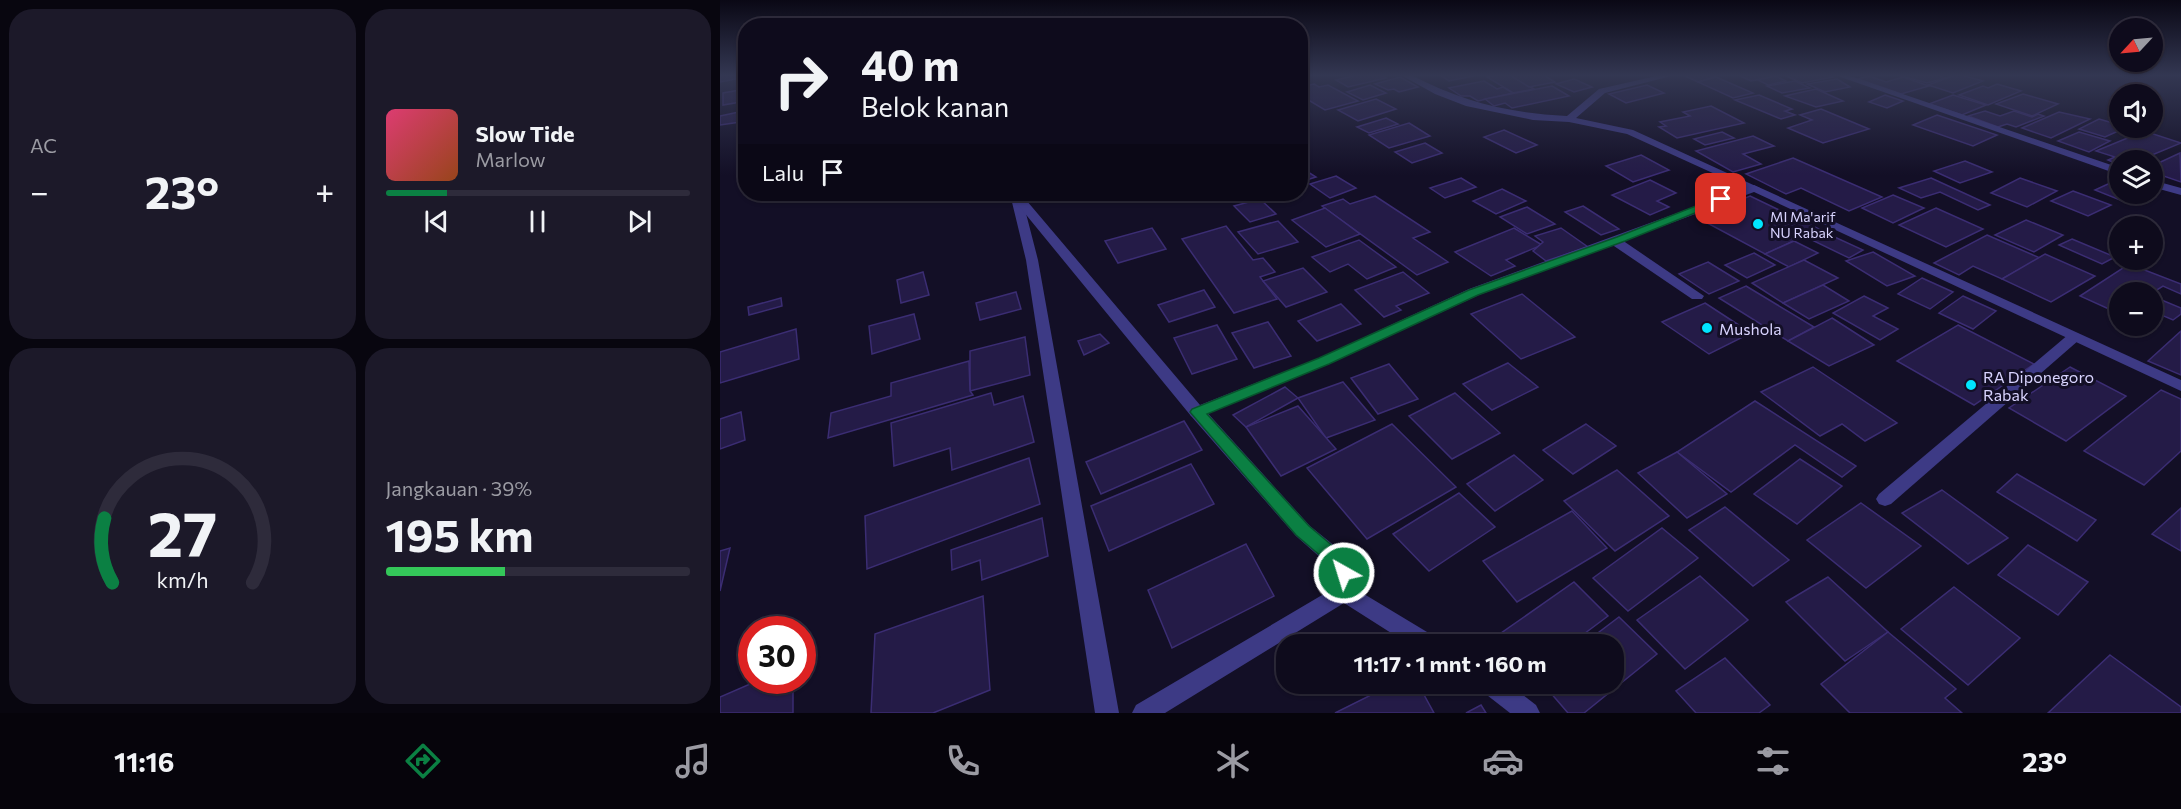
<!DOCTYPE html>
<html lang="id">
<head>
<meta charset="utf-8">
<style>
  :root { --surface:#0e0b1c; --page:#1c1929; --text:#f1f3f6; --muted:#9b9ba3; --line:#2e2b3b; --accent:#0b8043 }
  body { margin:0; font-family:Commissioner,sans-serif; background:var(--page); color:var(--text); height:100vh; display:flex; flex-direction:column; font-size:22px; white-space:nowrap }
  * { box-sizing:border-box; margin:0 }
  p { font-size:20px; color:var(--muted) }
  .icon { flex:none; width:33px; height:33px; fill:none; stroke:currentColor; stroke-width:2; stroke-linecap:round; stroke-linejoin:round }
  .map { position:relative; flex:1; overflow:hidden }
  .panel { display:flex; flex-direction:column; gap:9px; padding:9px; background:#08060f; width:720px }
  .panel>* { flex:none }
  .guide { position:absolute; left:18px; top:18px; width:570px; height:183px; border-radius:24px; box-shadow:0 2px 4px #0004,0 0 0 2px var(--line); background:#0e0b1c; color:var(--text); overflow:hidden }
  .needle { width:39px; rotate:244deg }
  .tools { position:absolute; left:1389px; top:18px; display:grid; gap:12px }
  .tools a { display:grid; place-items:center; width:54px; height:54px; border-radius:50%; background:var(--surface); box-shadow:0 2px 4px #0004,0 0 0 2px var(--line); font-size:30px }
  .speed { position:absolute; left:18px; top:616px; display:flex; gap:12px; font-size:30px; font-weight:700; text-align:center }
  .speed>* { display:grid; place-content:center; width:78px; height:78px; border-radius:50%; background:var(--surface); box-shadow:0 2px 4px #0004,0 0 0 2px var(--line); line-height:1 }
  .speed .limit { border:9px solid #d22; background:#fff; color:#111 }
  .pin { position:absolute; display:grid; place-items:center; width:51px; height:51px; color:#fff; margin:-26px; border-radius:12px; box-shadow:0 3px 9px #0006 }
  .me { position:absolute; width:66px; margin:-33px; rotate:321deg; stroke-linejoin:round; filter:drop-shadow(0 0 4px #0008) }
  .turn { display:flex; align-items:center; gap:21px; height:126px; padding:0 24px; font-size:27px }
  .turn .icon { width:78px; height:78px; stroke-width:2.5 }
  .turn b { display:block; font-size:42px; line-height:51px }
  .then { display:flex; align-items:center; height:57px; padding:0 24px; background:#0003; gap:12px; font-size:22px }
  .big { font-size:45px; font-weight:700; line-height:1.1 }
  .panel .widget { flex:1; display:flex; flex-direction:column; justify-content:center; gap:9px; min-width:0; padding:0 21px; border-radius:24px; background:var(--page) }
  .panel .dial { align-items:center; gap:0 }
  .dial svg { height:156px; overflow:visible; fill:none; stroke:var(--line); stroke-width:7; stroke-linecap:round; text-anchor:middle }
  .dial text { fill:var(--text); stroke:none }
  .song { display:flex; align-items:center; gap:18px }
  .cover { width:72px; height:72px; border-radius:9px; background:linear-gradient(135deg,hsl(340 70% 55%),hsl(20 70% 35%)) }
  .played { height:6px; border-radius:3px; background:linear-gradient(90deg,var(--accent) 20%,var(--line) 20%) }
  .keys { display:flex; justify-content:space-around; direction:ltr }
  .heat { display:flex; justify-content:space-between; align-items:center; font-size:33px; direction:ltr }
  .charge { height:9px; border-radius:4px; background:linear-gradient(90deg,#34c759 39%,var(--line) 0) }
  .panel .tiles { flex:1; display:grid; gap:9px; grid-template-columns:repeat(2,1fr) }
  .trip { position:absolute; left:556px; top:634px; width:348px; height:60px; border-radius:24px; background:var(--surface); box-shadow:0 2px 4px #0004,0 0 0 2px var(--line); font-weight:700; line-height:60px; text-align:center }
  .menu { display:flex; height:96px; justify-content:space-around; align-items:center; background:#06040b; color:var(--muted) }
  .menu .icon { width:42px; height:42px }
  .menu .current { color:var(--accent) }
  .menu b { font-size:27px; color:var(--text) }
  main { display:flex; flex:1; min-height:0 }
  .map>svg:first-child { display:block }
</style>
</head>
<body>
<main>
<section class="panel">
<div class="tiles">
<div class="widget"><p>AC</p>
<div class="heat"><a>−</a><b class="big">23°</b><a>+</a></div>
</div>
<div class="widget">
<div class="song"><i class="cover"></i><div><b>Slow Tide</b><p>Marlow</p></div></div>
<div class="played"></div>
<div class="keys"><svg class="icon" aria-label="previous" viewBox="0 0 24 24"><path d="M18 5L8 12l10 7zM5 5v14"/></svg><svg class="icon" aria-label="pause" viewBox="0 0 24 24"><path d="M8 5v14M16 5v14"/></svg><svg class="icon" aria-label="next" viewBox="0 0 24 24"><path d="M6 5l10 7-10 7zM19 5v14"/></svg></div>
</div>
<div class="widget dial"><svg viewBox="0 0 100 80">
<path d="M14 69A42 42 0 1 1 86 69"/>
<path d="M14 69A42 42 0 0 1 10 36" stroke="#0b8043"/>
<text x="50" y="56" font-size="32" font-weight="700">27</text>
<text x="50" y="72" font-size="11">km/h</text>
</svg></div>
<div class="widget"><p>Jangkauan · 39%</p><b class="big">195 km</b><div class="charge"></div></div>
</div>
</section>
<div class="map">
<svg width="1461" height="713" viewBox="0 0 1461 713">
  <rect width="100%" height="100%" fill="#130f26"/>
  <g fill="#241b47" stroke="#3b2d73" stroke-width="1.5">
    <polygon points="0,75 26,75 26,77 0,82"/>
    <polygon points="637,75 660,75 666,78 628,87 616,80"/>
    <polygon points="720,75 758,75 729,81"/>
    <polygon points="779,75 790,75 814,89 793,93 767,77"/>
    <polygon points="790,75 824,75 835,82 809,87"/>
    <polygon points="963,75 990,75 996,77 978,82"/>
    <polygon points="1025,75 1063,75 1031,81 1020,76"/>
    <polygon points="1073,75 1107,75 1113,77 1082,83 1066,76"/>
    <polygon points="1184,75 1218,75 1226,78 1207,83 1181,76"/>
    <polygon points="1235,75 1241,75 1263,81 1233,93 1208,85"/>
    <polygon points="1055,76 1066,81 1048,85 1038,80"/>
    <polygon points="1149,76 1166,82 1183,77 1209,86 1181,94 1138,79"/>
    <polygon points="680,77 698,87 679,92 674,89 668,90 655,84"/>
    <polygon points="996,77 1033,93 1013,98 978,82"/>
    <polygon points="854,79 872,87 854,92 836,84"/>
    <polygon points="1117,79 1130,87 1105,92 1087,84"/>
    <polygon points="764,81 777,89 783,87 793,93 758,101 750,96 741,96 729,88"/>
    <polygon points="1075,81 1090,88 1062,93 1047,86"/>
    <polygon points="594,84 599,87 608,85 638,101 605,110 580,95 580,87"/>
    <polygon points="1277,84 1301,91 1268,105 1239,95 1263,86 1268,88"/>
    <polygon points="650,85 666,93 643,100 627,92"/>
    <polygon points="927,85 944,93 906,103 889,94"/>
    <polygon points="832,86 849,96 792,108 785,103 774,106 765,99"/>
    <polygon points="26,89 26,101 3,105 3,93"/>
    <polygon points="1096,89 1123,101 1096,107 1065,96"/>
    <polygon points="1303,94 1338,104 1312,116 1276,104"/>
    <polygon points="1039,95 1072,109 1065,111 1075,115 1061,119 1015,100"/>
    <polygon points="1165,95 1183,101 1167,108 1149,102"/>
    <polygon points="1233,95 1266,105 1242,115 1209,104"/>
    <polygon points="656,99 676,109 638,121 618,110"/>
    <polygon points="991,106 1024,123 957,138 939,127 946,126 940,122 970,116 963,112"/>
    <polygon points="1101,109 1149,129 1103,143 1068,128 1092,120 1080,115"/>
    <polygon points="1265,111 1280,116 1294,111 1312,117 1318,114 1324,116 1296,127 1287,124 1278,127 1248,116"/>
    <polygon points="19,112 20,122 0,125 0,116"/>
    <polygon points="1339,112 1370,119 1331,138 1302,128"/>
    <polygon points="1217,115 1277,135 1253,146 1193,125"/>
    <polygon points="666,118 678,124 649,133 637,127"/>
    <polygon points="1379,119 1400,125 1400,128 1405,128 1385,137 1359,129"/>
    <polygon points="689,123 710,136 669,148 649,135"/>
    <polygon points="1418,129 1461,143 1420,160 1400,160 1400,165 1388,160 1395,157 1376,151 1410,137 1405,135"/>
    <polygon points="784,130 817,145 796,153 764,137"/>
    <polygon points="1002,132 1014,138 985,145 974,139"/>
    <polygon points="1359,132 1390,141 1369,152 1338,141"/>
    <polygon points="1033,136 1054,146 1023,154 1041,164 1013,172 976,151"/>
    <polygon points="705,143 722,153 692,163 675,152"/>
    <polygon points="1460,153 1461,182 1432,172 1432,166"/>
    <polygon points="921,155 949,170 913,182 886,166"/>
    <polygon points="1073,158 1162,197 1129,211 1081,188 1066,194 1026,174"/>
    <polygon points="1245,161 1272,172 1240,183 1214,171"/>
    <polygon points="580,167 596,177 580,182"/>
    <polygon points="616,176 636,188 610,198 590,184"/>
    <polygon points="741,178 756,187 725,198 710,188"/>
    <polygon points="1211,178 1270,205 1258,210 1220,192 1201,198 1179,188"/>
    <polygon points="1300,178 1337,191 1307,207 1271,193"/>
    <polygon points="1399,179 1400,194 1431,194 1410,204 1375,190"/>
    <polygon points="930,180 956,193 937,201 949,207 930,215 892,195"/>
    <polygon points="782,189 806,201 776,214 753,201"/>
    <polygon points="1353,191 1391,205 1368,216 1331,201"/>
    <polygon points="1173,195 1204,208 1173,223 1142,208"/>
    <polygon points="655,196 710,232 693,238 728,262 697,275 602,206 623,199 630,204"/>
    <polygon points="1030,196 1099,229 1045,254 978,218"/>
    <polygon points="540,199 556,214 530,222 514,206"/>
    <polygon points="863,206 899,229 881,235 845,212"/>
    <polygon points="807,207 835,224 807,234 780,217"/>
    <polygon points="605,208 640,234 606,247 572,220"/>
    <polygon points="1216,208 1263,229 1226,247 1179,225"/>
    <polygon points="1306,220 1343,235 1314,252 1275,235"/>
    <polygon points="558,221 578,242 538,254 518,232"/>
    <polygon points="506,226 533,260 543,258 555,272 540,277 557,299 514,313 462,239"/>
    <polygon points="432,228 446,249 398,263 385,241"/>
    <polygon points="794,228 822,245 786,260 795,266 771,276 735,252"/>
    <polygon points="841,228 868,247 826,261 813,251 823,242 815,236"/>
    <polygon points="1108,234 1143,250 1129,258 1094,241"/>
    <polygon points="1267,235 1320,258 1282,279 1253,266 1239,275 1214,263"/>
    <polygon points="1352,239 1395,257 1382,264 1339,245"/>
    <polygon points="639,240 676,267 647,279 628,264 610,272 592,257"/>
    <polygon points="1074,241 1098,253 1069,267 1045,254"/>
    <polygon points="1153,252 1195,276 1167,286 1126,261"/>
    <polygon points="1034,253 1055,265 1027,278 1005,265"/>
    <polygon points="1325,254 1375,276 1331,302 1282,279"/>
    <polygon points="1084,260 1118,278 1063,303 1032,283"/>
    <polygon points="988,262 1019,281 989,294 959,274"/>
    <polygon points="1409,264 1461,284 1461,294 1443,286 1432,293 1400,292 1400,314 1360,296"/>
    <polygon points="583,268 607,292 566,307 543,281"/>
    <polygon points="203,272 209,295 181,303 177,280"/>
    <polygon points="683,272 709,293 676,306 681,310 664,317 635,290"/>
    <polygon points="1202,278 1233,292 1210,309 1178,294"/>
    <polygon points="1103,285 1129,301 1089,319 1063,303"/>
    <polygon points="1026,286 1094,327 1068,341 999,298"/>
    <polygon points="484,290 495,307 449,322 438,305"/>
    <polygon points="296,292 301,309 260,320 256,303"/>
    <polygon points="802,294 855,337 801,359 751,314"/>
    <polygon points="1144,296 1168,308 1153,316 1178,329 1160,340 1113,313"/>
    <polygon points="1243,296 1276,311 1253,329 1219,313"/>
    <polygon points="1432,296 1461,308 1461,314 1453,320 1444,316 1432,324"/>
    <polygon points="61,298 62,306 29,315 28,307"/>
    <polygon points="985,303 1031,333 989,354 942,322"/>
    <polygon points="621,304 641,324 597,341 578,321"/>
    <polygon points="194,314 200,339 152,354 149,326"/>
    <polygon points="1112,318 1154,345 1109,366 1068,341"/>
    <polygon points="548,322 571,356 534,368 512,333"/>
    <polygon points="497,325 517,359 472,374 454,338"/>
    <polygon points="1238,325 1314,364 1254,405 1177,361"/>
    <polygon points="76,329 79,359 0,383 0,352"/>
    <polygon points="1461,331 1461,375 1428,361"/>
    <polygon points="380,334 389,343 364,355 358,341"/>
    <polygon points="305,337 310,375 250,391 250,351"/>
    <polygon points="249,361 250,391 253,395 108,438 111,413 171,396 171,383"/>
    <polygon points="788,363 818,387 772,410 743,384"/>
    <polygon points="669,364 698,399 658,414 631,378"/>
    <polygon points="1093,367 1177,423 1145,441 1122,424 1100,436 1041,392"/>
    <polygon points="1350,367 1406,396 1346,441 1289,408"/>
    <polygon points="623,382 655,420 606,438 578,398"/>
    <polygon points="565,387 578,398 526,427 513,415"/>
    <polygon points="1441,390 1461,399 1461,451 1424,485 1364,451"/>
    <polygon points="271,393 274,405 303,396 314,442 232,470 230,448 174,466 171,423"/>
    <polygon points="735,393 780,433 732,459 689,416"/>
    <polygon points="1035,401 1136,466 1122,477 1075,445 1011,492 957,452"/>
    <polygon points="578,406 616,449 561,476 526,427"/>
    <polygon points="21,412 25,440 0,449 0,419"/>
    <polygon points="464,421 482,450 381,494 366,462"/>
    <polygon points="672,424 736,487 647,539 587,468"/>
    <polygon points="866,424 896,446 853,474 823,450"/>
    <polygon points="957,452 1007,494 967,518 918,473"/>
    <polygon points="794,455 823,480 775,511 747,484"/>
    <polygon points="309,458 320,504 147,569 145,516"/>
    <polygon points="1080,459 1122,486 1077,524 1034,494"/>
    <polygon points="471,464 494,504 389,551 371,506"/>
    <polygon points="897,470 949,516 895,551 844,501"/>
    <polygon points="1297,474 1376,520 1357,541 1277,492"/>
    <polygon points="1222,490 1288,538 1248,564 1182,513"/>
    <polygon points="739,493 775,527 709,571 673,534"/>
    <polygon points="1141,503 1201,546 1146,588 1087,540"/>
    <polygon points="1005,507 1069,560 1033,586 969,530"/>
    <polygon points="1461,508 1461,551 1432,534"/>
    <polygon points="852,511 887,548 797,602 763,561"/>
    <polygon points="322,518 328,556 262,580 260,560 232,570 231,550"/>
    <polygon points="942,528 978,558 908,611 873,578"/>
    <polygon points="526,544 554,596 452,648 428,590"/>
    <polygon points="1308,545 1368,582 1338,615 1278,575"/>
    <polygon points="10,548 0,591 0,551"/>
    <polygon points="980,576 1028,620 965,669 917,620"/>
    <polygon points="1108,577 1168,632 1125,661 1066,602"/>
    <polygon points="854,582 888,616 849,645 780,645 774,638"/>
    <polygon points="1234,587 1300,638 1248,685 1181,629"/>
    <polygon points="263,596 270,690 213,713 151,713 155,634"/>
    <polygon points="899,617 937,654 864,713 848,713 823,684 894,684 894,645 862,645"/>
    <polygon points="1168,632 1236,689 1225,698 1242,713 1130,713 1101,684"/>
    <polygon points="1390,655 1461,707 1461,713 1328,713"/>
    <polygon points="1005,658 1050,705 1039,713 976,713 956,691"/>
    <polygon points="37,681 73,681 73,713 0,713 0,697"/>
    <polygon points="673,684 698,684 714,713 615,713"/>
    <polygon points="761,705 766,713 746,713"/>
  </g>
  <g fill="none" stroke-linecap="round" stroke-linejoin="round">
    <g fill="#3d3a85" fill-rule="evenodd">
      <path d="M681,75H691C744,102 788,113 847,116L879,89L941,75H955L885,93L856,118L913,130L1040,188L1038,190H1030L907,134L849,122L813,120L746,106L715,94Z"/>
      <polygon points="1115,75 1127,75 1400,168 1400,175"/>
      <polygon points="1432,180 1461,188 1461,195 1432,187"/>
      <polygon points="290,194 301,194 318,260 399,713 375,713 306,260"/>
      <polygon points="895,237 899,238 984,296 982,299 972,299 891,244 889,241 891,238"/>
      <polygon points="1354,333 1359,334 1361,337 1359,340 1171,504 1165,506 1159,504 1156,499 1159,494 1349,334"/>
      <polygon points="477,406 483,408 590,526 616,547 634,573 634,588 717,638 720,645 690,645 624,603 445,713 412,713 416,705 614,588 614,575 602,559 576,536 471,416 469,412 471,408"/>
      <polygon points="760,684 789,684 816,705 820,713 790,713 763,692"/>
    </g>
    <polygon fill="#3d3a85" fill-rule="evenodd" points="1034,185 1461,380 1461,391 1034,192 759,295 609,364 477,418 471,416 289,194 301,194 480,405 599,358 749,289"/>
  </g>
  <linearGradient id="sky" x2="0" y2="1"><stop stop-color="#0a0815"/><stop offset="0.43" stop-color="#333752"/><stop offset="1" stop-color="#333752" stop-opacity="0"/></linearGradient>
  <rect width="1461" height="175" fill="url(#sky)"/>
  <polygon fill="#0b8043" stroke="#07532c" stroke-width="1.5" points="1001,196 1006,199 1005,201 905,241 758,295 609,364 487,414 589,526 615,548 633,573 630,578 624,580 617,578 603,558 576,535 470,412 472,409 599,358 749,290 897,237"/>
  <g fill="#00e5ff" stroke="#130f26" stroke-width="2">
    <circle cx="1038" cy="224" r="6"/>
    <circle cx="987" cy="328" r="6"/>
    <circle cx="1251" cy="385" r="6"/>
  </g>
  <g text-anchor="middle" dominant-baseline="central" stroke-width="6" stroke-linejoin="round" paint-order="stroke">
    <g font-size="14" fill="#d9d4ff" stroke="#130f26" text-anchor="start">
      <text x="1050" y="216">MI Ma'arif<tspan x="1050" dy="16">NU Rabak</tspan></text>
    </g>
    <g font-size="16" fill="#d9d4ff" stroke="#130f26" text-anchor="start">
      <text x="999" y="328">Mushola</text>
      <text x="1263" y="376">RA Diponegoro<tspan x="1263" dy="18">Rabak</tspan></text>
    </g>
  </g>
</svg>
<div class="tools">
<a><svg class="needle" viewBox="-14 -14 28 28"><path d="M0-13l5 13h-10z" fill="#e53935"/><path d="M0 13l5-13h-10z" fill="#9b9ba3"/></svg></a>
<a><svg class="icon" aria-label="sound" viewBox="0 0 24 24"><path d="M4 9h4l5-4v14l-5-4H4zM17 9q2 3 0 6"/></svg></a>
<a><svg class="icon" aria-label="layers" viewBox="0 0 24 24"><path d="M12 4l9 5-9 5-9-5zM3 14l9 5 9-5"/></svg></a>
<a>+</a>
<a>−</a>
</div>
<div class="speed"><div class="limit">30</div></div>
<div class="pin" style="left:1001px;top:199px;background:#d93025"><svg class="icon" aria-label="arrive" viewBox="0 0 24 24"><path d="M6 21V4h12l-3 4 3 4H6"/></svg></div>
<svg class="me" style="left:624px;top:573px" viewBox="-20 -20 40 40"><circle r="17" fill="#0b8043" stroke="#fff" stroke-width="3"/><path d="M0-11L8 9 0 5-8 9z" fill="#fff"/></svg>
<div class="trip">11:17 · 1 mnt · 160 m</div>
<div class="guide">
<div class="turn"><svg class="icon" aria-label="right" viewBox="0 0 24 24"><path d="M7 20v-9h11M14 6l5 5-5 5"/></svg><div><b>40 m</b>Belok kanan</div></div>
<div class="then">Lalu<svg class="icon" aria-label="arrive" viewBox="0 0 24 24"><path d="M6 21V4h12l-3 4 3 4H6"/></svg></div>
</div>
</div>
</main>
<nav class="menu">
<b>11:16</b>
<svg class="icon current" aria-label="directions" viewBox="0 0 24 24"><path d="M12 3l9 9-9 9-9-9zM9 14v-3h6M13 9l2 2-2 2"/></svg>
<svg class="icon" aria-label="music" viewBox="0 0 24 24"><path d="M9 18V5l10-2v13"/><circle cx="6" cy="18" r="3"/><circle cx="16" cy="16" r="3"/></svg>
<svg class="icon" aria-label="phone" viewBox="0 0 24 24"><path d="M5 4h4l2 5-3 2q2 4 5 5l2-3 5 2v4C11 20 4 13 5 4z"/></svg>
<svg class="icon" aria-label="climate" viewBox="0 0 24 24"><path d="M12 3v18M4 7l16 10M4 17L20 7"/></svg>
<svg class="icon" aria-label="car" viewBox="0 0 24 24"><path d="M5 17H2v-5l4-1 3-4h7l3 4 3 1v5h-3M9 17h6M6 11h13"/><circle cx="7" cy="17" r="2"/><circle cx="17" cy="17" r="2"/></svg>
<svg class="icon" aria-label="filters" viewBox="0 0 24 24"><path d="M4 7h16M4 17h16"/><circle cx="9" cy="7" r="2"/><circle cx="15" cy="17" r="2"/></svg>
<b>23°</b>
</nav>
</body>
</html>
